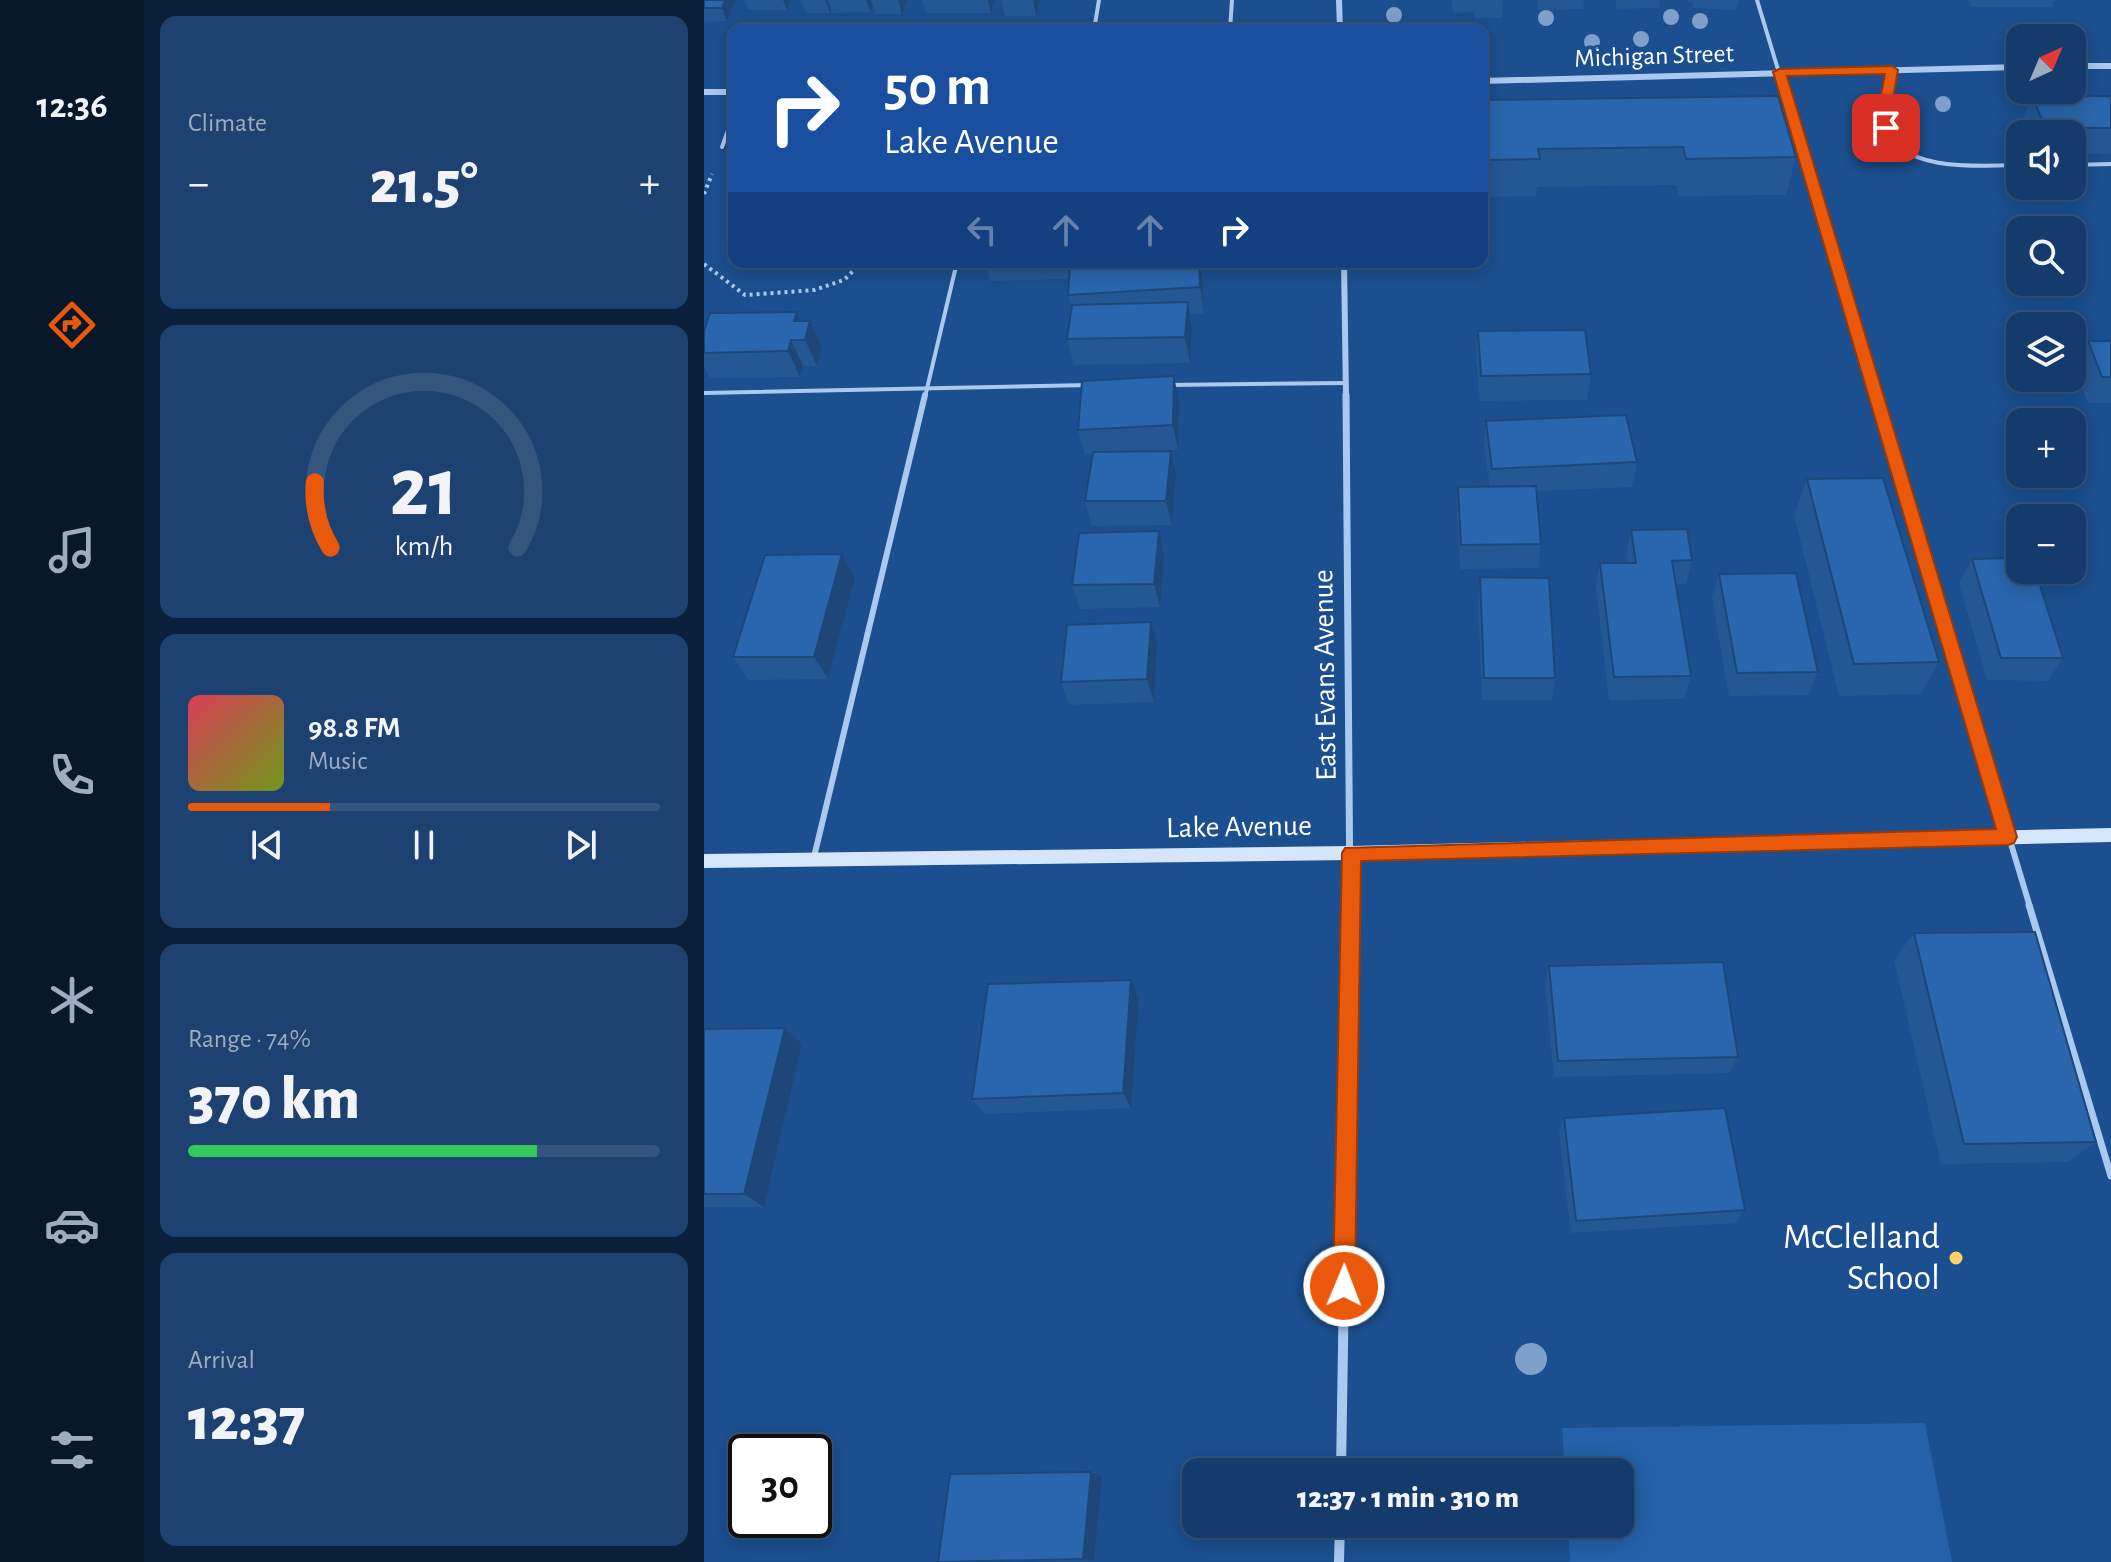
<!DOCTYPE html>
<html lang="en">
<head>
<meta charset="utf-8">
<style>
  :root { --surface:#143b6b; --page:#1d4271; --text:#f1f3f6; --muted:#9dadc1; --line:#33557e; --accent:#ea580c }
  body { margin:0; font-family:"Alegreya Sans",sans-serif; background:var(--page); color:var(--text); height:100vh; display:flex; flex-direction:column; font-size:30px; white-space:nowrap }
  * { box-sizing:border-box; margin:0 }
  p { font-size:26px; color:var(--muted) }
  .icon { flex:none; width:44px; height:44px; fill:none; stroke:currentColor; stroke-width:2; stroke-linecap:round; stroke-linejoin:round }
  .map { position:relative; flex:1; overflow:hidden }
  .side { display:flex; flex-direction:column; gap:16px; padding:16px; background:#0b203b; width:560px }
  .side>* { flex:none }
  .hud { position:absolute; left:24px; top:24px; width:760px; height:244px; border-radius:16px; box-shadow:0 4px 20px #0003,0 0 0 2px var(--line); background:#1a4fa0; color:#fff; overflow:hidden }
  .needle { width:52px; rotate:44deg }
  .tools { position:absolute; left:1302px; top:24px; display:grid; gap:16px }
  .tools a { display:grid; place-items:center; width:80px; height:80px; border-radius:16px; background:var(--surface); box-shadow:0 4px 20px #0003,0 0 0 2px var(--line); font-size:40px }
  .speed { position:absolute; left:24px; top:1434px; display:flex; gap:16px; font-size:40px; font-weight:700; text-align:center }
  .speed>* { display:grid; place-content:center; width:104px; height:104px; border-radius:50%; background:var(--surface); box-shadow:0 4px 20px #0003,0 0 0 2px var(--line); line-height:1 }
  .speed .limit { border:4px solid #111; border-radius:12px; background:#fff; color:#111 }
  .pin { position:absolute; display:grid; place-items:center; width:68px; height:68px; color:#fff; margin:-34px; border-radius:16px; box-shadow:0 4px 12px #0006 }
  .me { position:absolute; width:88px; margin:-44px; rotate:1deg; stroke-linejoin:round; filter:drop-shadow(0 0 6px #0008) }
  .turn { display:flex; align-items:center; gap:28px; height:168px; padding:0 24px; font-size:36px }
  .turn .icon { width:104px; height:104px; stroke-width:2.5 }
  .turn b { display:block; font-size:56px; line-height:68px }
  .lanes { display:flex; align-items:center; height:76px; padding:0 24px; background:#0003; justify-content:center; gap:40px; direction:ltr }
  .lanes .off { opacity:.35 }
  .big { font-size:60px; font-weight:800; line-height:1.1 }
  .side .tile { flex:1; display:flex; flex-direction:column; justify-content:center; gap:12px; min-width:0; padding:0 28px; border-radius:16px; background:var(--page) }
  .side .dial { align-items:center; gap:0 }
  .dial svg { height:208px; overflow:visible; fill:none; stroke:var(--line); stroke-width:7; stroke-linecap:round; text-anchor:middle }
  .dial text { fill:var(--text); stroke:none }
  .song { display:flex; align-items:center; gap:24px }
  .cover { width:96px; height:96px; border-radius:12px; background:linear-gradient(135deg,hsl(350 70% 55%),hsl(80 70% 35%)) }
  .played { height:8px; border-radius:4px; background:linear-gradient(90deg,var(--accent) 30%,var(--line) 30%) }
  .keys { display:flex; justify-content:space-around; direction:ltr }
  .heat { display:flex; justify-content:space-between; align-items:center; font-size:44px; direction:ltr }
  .charge { height:12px; border-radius:6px; background:linear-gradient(90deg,#34c759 74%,var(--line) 0) }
  .trip { position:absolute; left:478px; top:1458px; width:452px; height:80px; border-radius:16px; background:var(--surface); box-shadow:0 4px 20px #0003,0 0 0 2px var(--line); font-weight:800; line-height:80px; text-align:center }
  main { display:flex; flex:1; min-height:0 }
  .menu { display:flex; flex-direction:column; width:144px; justify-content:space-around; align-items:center; background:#08182b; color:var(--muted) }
  .menu .icon { width:56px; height:56px }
  .menu .current { color:var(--accent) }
  .menu b { font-size:36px; color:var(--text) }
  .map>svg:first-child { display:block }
</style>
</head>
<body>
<main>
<nav class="menu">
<b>12:36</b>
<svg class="icon current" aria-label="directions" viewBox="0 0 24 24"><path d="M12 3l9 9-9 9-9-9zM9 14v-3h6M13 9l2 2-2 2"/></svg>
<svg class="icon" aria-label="music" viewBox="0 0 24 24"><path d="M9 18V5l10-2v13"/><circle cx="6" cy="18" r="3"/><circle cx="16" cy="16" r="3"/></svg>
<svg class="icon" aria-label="phone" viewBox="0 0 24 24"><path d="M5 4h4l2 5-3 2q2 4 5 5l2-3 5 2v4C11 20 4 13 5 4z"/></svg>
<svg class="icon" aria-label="climate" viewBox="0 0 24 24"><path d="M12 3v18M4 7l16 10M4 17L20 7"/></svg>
<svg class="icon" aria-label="car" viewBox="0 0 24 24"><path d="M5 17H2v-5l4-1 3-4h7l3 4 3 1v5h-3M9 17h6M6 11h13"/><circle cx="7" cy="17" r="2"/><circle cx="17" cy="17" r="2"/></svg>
<svg class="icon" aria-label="filters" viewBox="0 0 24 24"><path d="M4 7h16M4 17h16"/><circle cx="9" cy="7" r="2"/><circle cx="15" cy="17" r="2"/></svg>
</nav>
<section class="side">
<div class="tile"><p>Climate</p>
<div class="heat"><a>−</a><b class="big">21.5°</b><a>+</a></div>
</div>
<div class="tile dial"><svg viewBox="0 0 100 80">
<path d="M14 69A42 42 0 1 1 86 69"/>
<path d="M14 69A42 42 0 0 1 8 44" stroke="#ea580c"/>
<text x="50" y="56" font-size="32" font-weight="700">21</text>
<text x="50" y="72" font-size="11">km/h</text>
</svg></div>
<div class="tile">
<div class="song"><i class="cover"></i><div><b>98.8 FM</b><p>Music</p></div></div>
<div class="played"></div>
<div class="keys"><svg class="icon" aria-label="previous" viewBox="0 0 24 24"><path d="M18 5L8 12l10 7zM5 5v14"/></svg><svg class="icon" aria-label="pause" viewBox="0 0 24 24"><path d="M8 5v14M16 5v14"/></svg><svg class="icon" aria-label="next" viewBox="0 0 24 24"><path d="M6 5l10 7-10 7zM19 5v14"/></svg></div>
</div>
<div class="tile"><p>Range · 74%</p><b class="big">370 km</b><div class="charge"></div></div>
<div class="tile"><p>Arrival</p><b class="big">12:37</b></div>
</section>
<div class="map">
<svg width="1407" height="1562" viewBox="0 0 1407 1562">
  <rect width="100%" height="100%" fill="#1b4f8f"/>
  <polygon fill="#2461a8" points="1221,1423 1248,1562 866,1562 864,1524 916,1524 916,1472 861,1472 858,1428"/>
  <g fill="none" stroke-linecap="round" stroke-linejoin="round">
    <g stroke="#a9c9ee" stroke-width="4" stroke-dasharray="3 4" stroke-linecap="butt">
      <polyline points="0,194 8,174"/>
      <polyline points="0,264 41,295 110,290 140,280 158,262"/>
    </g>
    <g stroke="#a9c9ee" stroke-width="4">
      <polyline points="1053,0 1173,397"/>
      <polyline points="390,30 395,0"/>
      <polyline points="526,30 528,0"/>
      <path d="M1188,70C1185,87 1178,108 1182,126C1194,173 1278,166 1316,165"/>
      <polyline points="18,147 30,114"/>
      <polyline points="1368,165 1407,164"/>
      <polyline points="464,385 642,383"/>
      <polyline points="0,393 384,385"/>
      <polyline points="221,397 253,262"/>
    </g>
    <g stroke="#a9c9ee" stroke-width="6">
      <polyline points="1172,395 1326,907"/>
      <polyline points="110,857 221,395"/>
    </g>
    <polyline stroke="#a9c9ee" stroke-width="7" points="1325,905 1407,1176"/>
    <g stroke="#a9c9ee" stroke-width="6">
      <polyline points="635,0 636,30"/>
      <polyline points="1368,66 1407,66"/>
      <polyline points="778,81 1316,67"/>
      <polyline points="0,92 30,92"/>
      <polyline points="640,262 642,397"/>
    </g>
    <polyline stroke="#a9c9ee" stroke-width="7" points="642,395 646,907"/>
    <g stroke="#a9c9ee" stroke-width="10">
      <polyline points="637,1472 646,905"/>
      <polyline points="635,1562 636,1524"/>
    </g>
    <polygon fill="#d6e6fa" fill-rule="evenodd" points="1407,828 1407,842 647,860 0,868 0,854 647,846"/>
  </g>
  <g fill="#7ea0ca">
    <circle cx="690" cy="15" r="8"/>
    <circle cx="967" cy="17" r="8"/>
    <circle cx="842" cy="18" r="8"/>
    <circle cx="996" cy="21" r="8"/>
    <circle cx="937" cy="39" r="8"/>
    <circle cx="888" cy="42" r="8"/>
    <circle cx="1239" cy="104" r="8"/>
    <circle cx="827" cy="1359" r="16"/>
  </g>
  <g fill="#245895">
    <polygon points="0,0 32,0 23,21 0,22"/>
    <polygon points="41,0 86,0 83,10 45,10"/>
    <polygon points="97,0 203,0 198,14 171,14 169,6 166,12 128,13 127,10 126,13 102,13"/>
    <polygon points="218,0 291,0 287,13 222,13"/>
    <polygon points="297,0 336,0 332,16 301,16"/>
    <polygon points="747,0 799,0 798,18 771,18 770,12 749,13"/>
    <polygon points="833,0 880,0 879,9 835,10"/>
    <polygon points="911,0 956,0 955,8 913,9"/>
    <polygon points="984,0 1035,0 1033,8 1031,8 1030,10 990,8 988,1 984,2"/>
    <polygon points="1264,0 1351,0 1348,7 1267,7"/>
    <polygon points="1407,96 1407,154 1368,154 1368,134 1322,134 1317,123 1328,97"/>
    <polygon points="778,100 1092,157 1082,195 975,196 972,185 833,187 832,196 778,197"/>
    <polygon points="281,262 496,262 499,284 500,313 486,314 488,328 486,363 370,365 363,339 368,308 364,295 365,279 287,281"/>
    <polygon points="98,321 106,321 118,347 113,366 99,366 96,377 6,378 0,367 0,331"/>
    <polygon points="774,331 887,374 883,400 776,401 772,357"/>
    <polygon points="1384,341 1407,341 1407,403 1384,403 1370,366"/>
    <polygon points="475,402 474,450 451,451 472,476 468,525 388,526 381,501 389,454 381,455 374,430"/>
    <polygon points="782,421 933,462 928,487 832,491 837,544 834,568 756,569 753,512 754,487 786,487 780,446"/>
    <polygon points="1103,479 1235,662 1217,694 1135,696 1090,515"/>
    <polygon points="927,530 988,560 982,584 972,584 987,676 980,699 905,700 892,587 896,563 923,563 922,555"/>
    <polygon points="460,556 456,607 376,609 368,585"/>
    <polygon points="1268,559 1359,658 1344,681 1283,680 1255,583"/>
    <polygon points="1015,574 1114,672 1104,695 1025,696 1008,598"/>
    <polygon points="776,577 851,678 848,700 778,700 774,601"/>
    <polygon points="151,578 124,679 45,680 29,657"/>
    <polygon points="453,645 450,702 365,705 357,682"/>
    <polygon points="1210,933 1392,1142 1364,1162 1237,1164 1190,960"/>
    <polygon points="845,966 1034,1057 1025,1073 850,1077 841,983"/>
    <polygon points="427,980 435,997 427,1108 281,1114 268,1099"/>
    <polygon points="81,1028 98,1044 60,1207 0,1207 0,1029"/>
    <polygon points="860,1118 1041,1210 1031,1223 867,1233 855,1132"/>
    <polygon points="387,1472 398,1477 390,1561 234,1562"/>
  </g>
  <g fill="#1d4779">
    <polygon points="21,0 32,0 23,21 18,8"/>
    <polygon points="79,0 86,0 83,10"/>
    <polygon points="121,0 124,0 127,10 126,13"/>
    <polygon points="162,0 167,0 169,6 166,12"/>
    <polygon points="194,0 203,0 198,14"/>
    <polygon points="284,0 291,0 287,13"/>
    <polygon points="329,0 336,0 332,16"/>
    <polygon points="496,262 499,284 500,313 496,287"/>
    <polygon points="484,302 488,328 486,363 481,337"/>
    <polygon points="93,312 103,333 106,321 118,347 113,366 101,340 90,321"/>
    <polygon points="87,340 99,366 96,377 84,351"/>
    <polygon points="470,376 475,402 474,450 469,425"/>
    <polygon points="467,451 472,476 468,525 462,501"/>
    <polygon points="455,531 460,556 456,607 450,584"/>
    <polygon points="138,554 151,578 124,679 110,657"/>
    <polygon points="447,622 453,645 450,702 443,679"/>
    <polygon points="427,980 435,997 427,1108 419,1093"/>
    <polygon points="81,1028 98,1044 60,1207 40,1194"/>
    <polygon points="387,1472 398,1477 390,1561 379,1559"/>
  </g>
  <g fill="#2a66ad" stroke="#1d4779" stroke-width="2">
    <polygon points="0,0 21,0 18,8 0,8"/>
    <polygon points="1074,96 1092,157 982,159 979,147 834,149 836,159 778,160 778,100"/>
    <polygon points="1407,96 1407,128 1342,128 1328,97"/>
    <polygon points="421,262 495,262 496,287 364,295 366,265"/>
    <polygon points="484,302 481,337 363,339 368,305"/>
    <polygon points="93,312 90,321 106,321 101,340 87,340 84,351 0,353 0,331 6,313"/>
    <polygon points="881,330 887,374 777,376 774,331"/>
    <polygon points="1384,341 1407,341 1407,377 1398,377"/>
    <polygon points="470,376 469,425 374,430 378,381"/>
    <polygon points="922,415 933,462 788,469 782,421"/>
    <polygon points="467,451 462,501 381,501 389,452"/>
    <polygon points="1179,478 1235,662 1150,664 1103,479"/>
    <polygon points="832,486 837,544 757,545 754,487"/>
    <polygon points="983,529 988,560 968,561 987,676 910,677 896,563 932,563 927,530"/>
    <polygon points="455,531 450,584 368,585 375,533"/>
    <polygon points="138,554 110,657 29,657 61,555"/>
    <polygon points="1316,558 1316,570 1331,570 1359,658 1297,658 1268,559"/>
    <polygon points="1092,573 1114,672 1033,673 1015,574"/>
    <polygon points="776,577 845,578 851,678 780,678"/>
    <polygon points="447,622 443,679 357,682 363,625"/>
    <polygon points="1331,932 1392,1142 1260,1144 1210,933"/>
    <polygon points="1019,962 1034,1057 854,1061 845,966"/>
    <polygon points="427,980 419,1093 268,1099 284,984"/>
    <polygon points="81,1028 40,1194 0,1194 0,1029"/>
    <polygon points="1021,1108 1041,1210 872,1221 860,1118"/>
    <polygon points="387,1472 379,1559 234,1562 246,1474"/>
  </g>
  <polygon fill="#ea580c" stroke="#983908" stroke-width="2" points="1188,66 1194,70 1188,105 1189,128 1182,132 1176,128 1175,105 1181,74 1083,76 1313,837 1310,843 1304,845 657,861 651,1286 648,1294 640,1298 632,1294 629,1286 638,853 641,848 1292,829 1069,72 1075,69"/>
  <circle fill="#ffd166" stroke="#1b4f8f" stroke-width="3" cx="1252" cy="1258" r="8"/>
  <g text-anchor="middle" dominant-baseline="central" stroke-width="8" stroke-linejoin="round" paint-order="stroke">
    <g font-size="26" fill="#fff" stroke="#1b4f8f">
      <text transform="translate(950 56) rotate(-2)">Michigan Street</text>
    </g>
    <g font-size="30" fill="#fff" stroke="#1b4f8f">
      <text transform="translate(621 675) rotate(-91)">East Evans Avenue</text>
      <text transform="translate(535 827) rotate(-1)">Lake Avenue</text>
    </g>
    <g font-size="36" fill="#fff" stroke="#1b4f8f" text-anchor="end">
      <text x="1236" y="1237">McClelland<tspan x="1236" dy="41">School</tspan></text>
    </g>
  </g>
</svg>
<div class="tools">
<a><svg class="needle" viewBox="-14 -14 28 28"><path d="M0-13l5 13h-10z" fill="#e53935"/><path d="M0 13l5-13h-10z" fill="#9dadc1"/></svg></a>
<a><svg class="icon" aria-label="sound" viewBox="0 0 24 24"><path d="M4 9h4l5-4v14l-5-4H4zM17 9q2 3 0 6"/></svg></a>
<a><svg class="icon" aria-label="search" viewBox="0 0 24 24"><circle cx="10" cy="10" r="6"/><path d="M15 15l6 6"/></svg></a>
<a><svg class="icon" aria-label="layers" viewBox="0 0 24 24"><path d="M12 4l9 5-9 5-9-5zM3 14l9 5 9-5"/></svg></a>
<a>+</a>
<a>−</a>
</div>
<div class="speed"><div class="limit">30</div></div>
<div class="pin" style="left:1182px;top:128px;background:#d93025"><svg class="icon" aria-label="arrive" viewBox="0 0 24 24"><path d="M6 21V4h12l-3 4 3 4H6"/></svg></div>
<svg class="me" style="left:640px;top:1286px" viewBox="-20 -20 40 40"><circle r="17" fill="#ea580c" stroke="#fff" stroke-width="3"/><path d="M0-11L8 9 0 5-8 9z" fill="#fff"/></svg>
<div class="trip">12:37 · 1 min · 310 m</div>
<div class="hud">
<div class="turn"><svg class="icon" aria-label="right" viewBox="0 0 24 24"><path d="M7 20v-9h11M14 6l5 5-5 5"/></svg><div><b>50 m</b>Lake Avenue</div></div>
<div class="lanes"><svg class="icon off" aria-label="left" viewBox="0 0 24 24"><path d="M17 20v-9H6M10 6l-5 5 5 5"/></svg><svg class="icon off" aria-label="ahead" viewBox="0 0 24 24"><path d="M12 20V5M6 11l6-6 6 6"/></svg><svg class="icon off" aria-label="ahead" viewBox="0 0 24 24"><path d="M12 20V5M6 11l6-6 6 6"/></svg><svg class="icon" aria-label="right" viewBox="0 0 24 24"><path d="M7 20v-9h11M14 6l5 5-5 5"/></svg></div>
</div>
</div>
</main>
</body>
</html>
